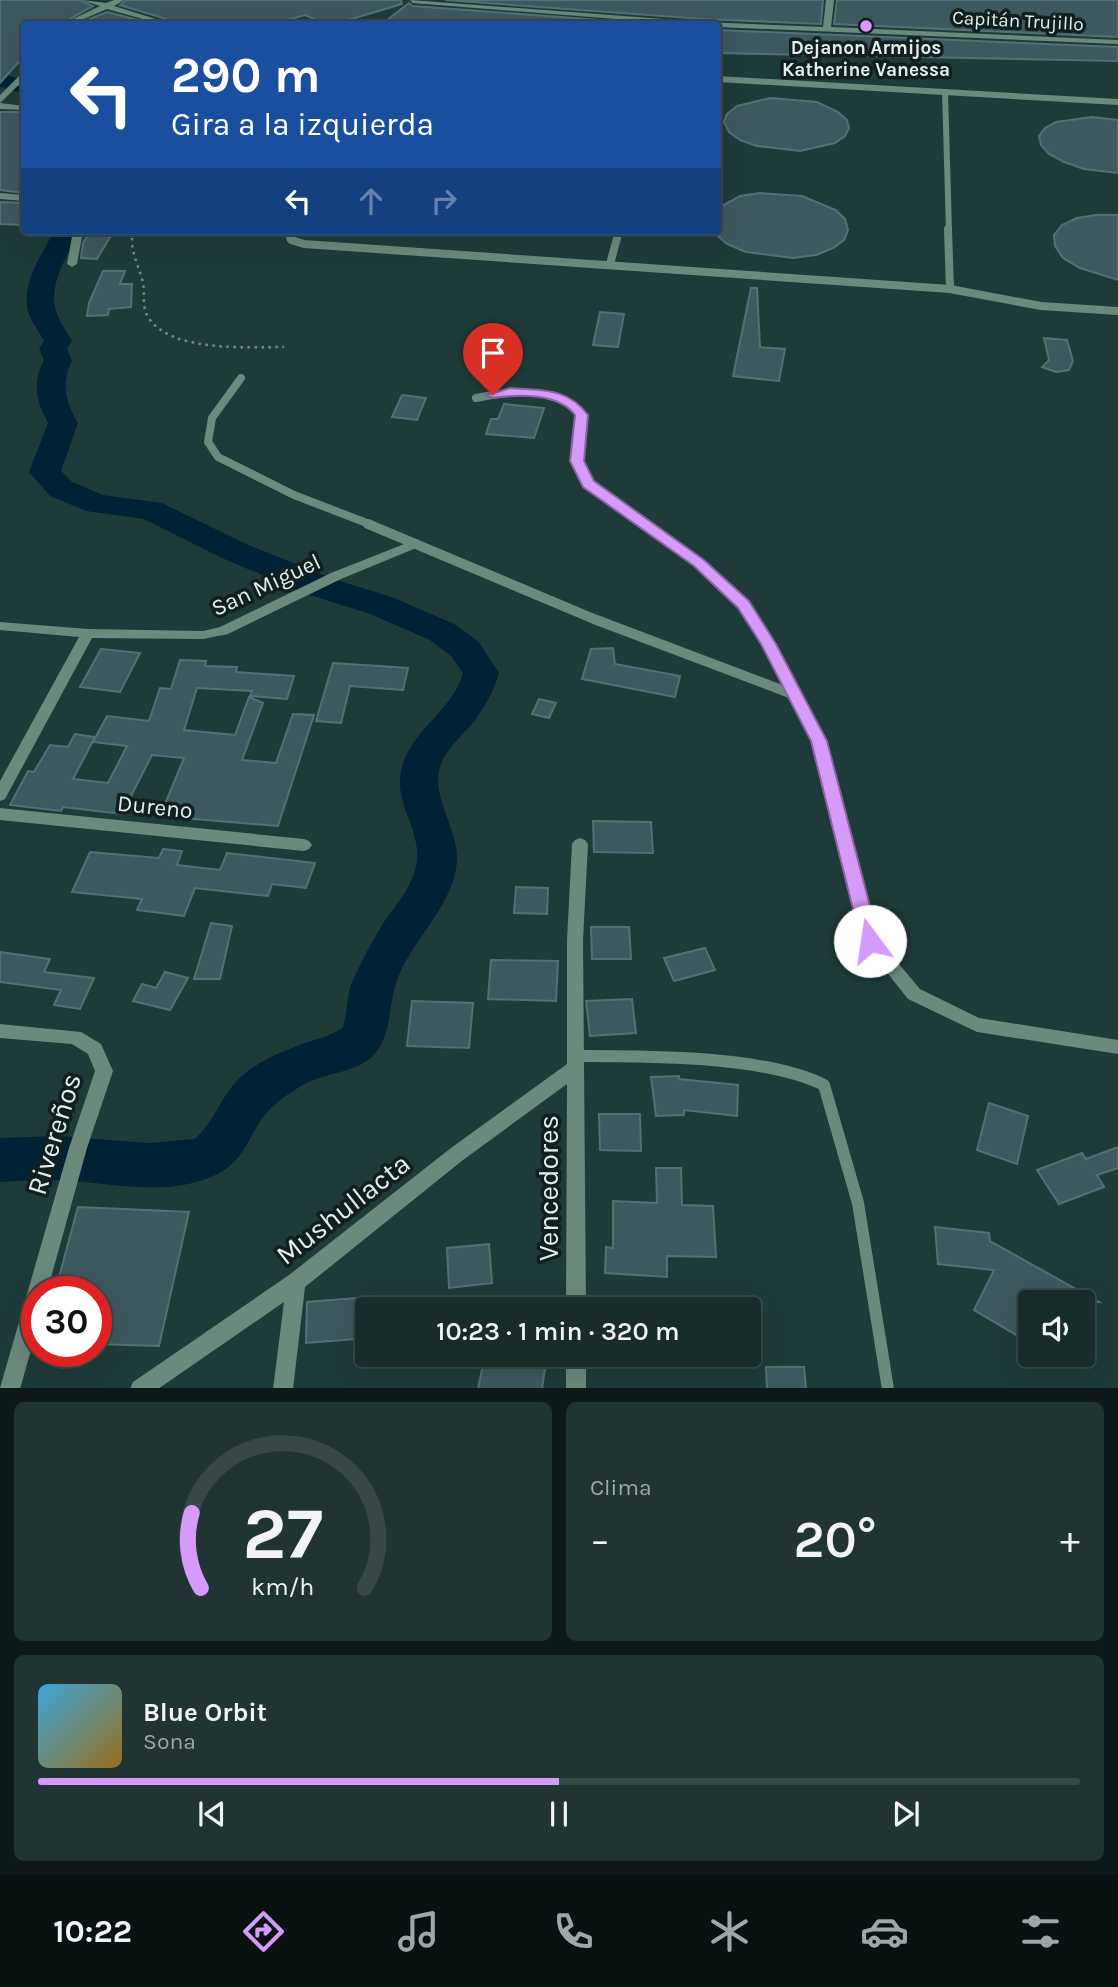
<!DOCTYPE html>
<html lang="es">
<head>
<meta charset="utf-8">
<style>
  :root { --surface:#172c2b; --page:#203433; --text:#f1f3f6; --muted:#9ea7a9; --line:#364847; --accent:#d69bfa }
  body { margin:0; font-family:Karla,sans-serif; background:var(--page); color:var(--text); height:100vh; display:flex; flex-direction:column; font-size:26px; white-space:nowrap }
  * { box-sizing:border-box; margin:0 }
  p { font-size:23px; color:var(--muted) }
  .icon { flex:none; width:38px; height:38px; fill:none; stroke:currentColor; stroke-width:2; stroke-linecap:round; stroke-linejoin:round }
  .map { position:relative; height:1388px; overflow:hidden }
  .details { display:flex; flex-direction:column; gap:14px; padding:14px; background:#0d1818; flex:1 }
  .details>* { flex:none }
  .hud { position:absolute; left:21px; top:21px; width:700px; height:214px; border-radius:7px; box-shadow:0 7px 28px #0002,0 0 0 2px var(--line); background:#1a4fa0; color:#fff; overflow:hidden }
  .controls { position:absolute; left:1018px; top:1290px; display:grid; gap:14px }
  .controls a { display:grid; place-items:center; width:77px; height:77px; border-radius:7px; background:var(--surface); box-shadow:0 7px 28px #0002,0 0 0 2px var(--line); font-size:35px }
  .speed { position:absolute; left:21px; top:1276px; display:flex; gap:14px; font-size:35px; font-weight:700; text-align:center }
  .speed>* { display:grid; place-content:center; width:91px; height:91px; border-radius:50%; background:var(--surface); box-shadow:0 7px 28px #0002,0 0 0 2px var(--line); line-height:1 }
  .speed .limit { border:10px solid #d22; background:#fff; color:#111 }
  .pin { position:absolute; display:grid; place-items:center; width:60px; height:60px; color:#fff; margin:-72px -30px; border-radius:50% 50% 50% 0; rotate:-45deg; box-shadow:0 0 7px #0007 }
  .pin .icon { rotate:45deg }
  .me { position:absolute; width:77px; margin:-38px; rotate:346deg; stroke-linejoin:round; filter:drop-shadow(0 0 5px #0008) }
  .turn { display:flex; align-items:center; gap:24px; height:147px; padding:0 35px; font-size:32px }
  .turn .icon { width:91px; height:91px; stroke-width:2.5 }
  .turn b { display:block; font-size:49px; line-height:60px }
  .lanes { display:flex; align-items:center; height:66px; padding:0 35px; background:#0003; justify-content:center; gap:35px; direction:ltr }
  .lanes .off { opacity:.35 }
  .big { font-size:52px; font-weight:600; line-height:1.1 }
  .details .card { flex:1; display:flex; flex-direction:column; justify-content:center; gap:10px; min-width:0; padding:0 24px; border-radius:10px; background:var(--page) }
  .details .dial { align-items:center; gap:0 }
  .dial svg { height:182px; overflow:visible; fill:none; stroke:var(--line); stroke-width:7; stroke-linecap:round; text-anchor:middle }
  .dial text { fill:var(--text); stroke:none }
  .song { display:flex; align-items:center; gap:21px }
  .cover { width:84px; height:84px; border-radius:10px; background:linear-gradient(135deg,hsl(200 70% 55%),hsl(40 70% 35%)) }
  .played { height:7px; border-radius:4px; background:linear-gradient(90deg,var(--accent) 50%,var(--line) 50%) }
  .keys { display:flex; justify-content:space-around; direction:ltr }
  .heat { display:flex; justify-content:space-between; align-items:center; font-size:38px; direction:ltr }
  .details .tiles { flex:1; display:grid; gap:14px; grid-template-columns:1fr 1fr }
  .card:last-child { grid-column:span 2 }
  .trip { position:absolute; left:355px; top:1297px; width:406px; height:70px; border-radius:7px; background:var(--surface); box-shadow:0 7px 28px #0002,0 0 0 2px var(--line); font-weight:600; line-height:70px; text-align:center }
  .menu { display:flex; height:112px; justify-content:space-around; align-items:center; background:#091211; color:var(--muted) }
  .menu .icon { width:49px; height:49px }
  .menu .selected { color:var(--accent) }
  .menu b { font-size:32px; color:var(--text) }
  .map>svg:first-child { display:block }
</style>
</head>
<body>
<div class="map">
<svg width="1118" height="1389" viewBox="0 0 1118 1389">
  <rect width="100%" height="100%" fill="#1f3b39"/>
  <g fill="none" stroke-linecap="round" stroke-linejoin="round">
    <g fill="#012235" fill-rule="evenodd">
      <polygon points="0,73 24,80 24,93 0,87"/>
      <path d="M54,231H80C68,255 48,283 56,311C59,322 67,331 72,341L67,349L72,360C61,384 65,401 78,423L61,471L72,482L103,495L162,503L246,544L331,578L394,598L454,624L478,641L499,673C494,690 486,705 475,720C463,736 443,750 439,771C433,807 465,834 455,874C446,911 414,940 399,975C388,1000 393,1029 377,1051C363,1071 332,1072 311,1081C300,1086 289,1093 279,1101C243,1129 254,1165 200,1181C154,1195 105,1182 58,1180C39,1179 19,1182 0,1182V1138L58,1136L149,1143L195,1139C216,1120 222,1092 244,1074C261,1060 281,1052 302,1044C316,1039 329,1037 342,1028C348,1015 346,997 352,982C361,962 371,943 382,925C396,904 414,886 417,860C420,829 394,802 401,771C409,731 452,712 463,673L452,657L430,640L370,614L307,594L222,558L144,519L86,511L50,496L29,472L48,423C36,401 32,383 44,360L39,349L44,341C39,331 31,322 28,311C21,282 42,255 54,231Z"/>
    </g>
  </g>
  <g fill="#3e585f" stroke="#547077" stroke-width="2">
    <polygon points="0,0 80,0 93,6 61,24 24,24 24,56 0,83"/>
    <polygon points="126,0 401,0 402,4 335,24 325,24 305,15 273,24 175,24 173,21 120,5"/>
    <polygon points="445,0 823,0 821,24 703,19"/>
    <polygon points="837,0 1118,0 1118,37 834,24"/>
    <polygon points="409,3 413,6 653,24 382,24"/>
    <polygon points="107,12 153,24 77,24"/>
    <polygon points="718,30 1118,47 1118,61 718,53"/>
    <polygon points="770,98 817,102 838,112 847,120 849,128 845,136 835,143 800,151 757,146 740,140 729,132 724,122 727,114 737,106"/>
    <polygon points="0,112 24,112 24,193 0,190"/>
    <polygon points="1092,117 1118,120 1118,173 1084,169 1064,162 1049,154 1041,145 1039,136 1045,128 1056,122"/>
    <polygon points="760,193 802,196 836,210 845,219 848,230 844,240 833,248 816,255 793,258 746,252 727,244 718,236 718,208 740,196"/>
    <polygon points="0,202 24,203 24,225 0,224"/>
    <polygon points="1096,215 1118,215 1118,280 1080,268 1063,258 1055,246 1054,235 1062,225 1077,218"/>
    <polygon points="90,231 114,231 97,259 81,258 83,243"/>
    <polygon points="103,271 125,271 120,284 132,284 131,307 109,309 108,315 87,316 89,303"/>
    <polygon points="751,288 757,288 760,347 785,349 779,381 733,376"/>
    <polygon points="600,312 624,314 618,347 593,345"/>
    <polygon points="1044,338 1067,340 1073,361 1069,370 1056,372 1042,367 1049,360"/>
    <polygon points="402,395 426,398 417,420 392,417"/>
    <polygon points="504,404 544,408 534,438 486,434 491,419 498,419"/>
    <polygon points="613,648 615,664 680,676 675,697 582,679 591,649"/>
    <polygon points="101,649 140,653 120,692 80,687"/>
    <polygon points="180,660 206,661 205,666 237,667 236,672 294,676 287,699 250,696 252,691 197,688 184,730 235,735 249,697 263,703 242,760 276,763 293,714 314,715 278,826 160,816 184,758 152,755 122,814 63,807 61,811 10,805 28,771 34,772 50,745 68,747 75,734 95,737 73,779 108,783 127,746 93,742 107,716 149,721 160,688 171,689"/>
    <polygon points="333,663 408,668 403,690 350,686 341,723 316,721"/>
    <polygon points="539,699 556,703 549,718 532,714"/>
    <polygon points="593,821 651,822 653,853 594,852"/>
    <polygon points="163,849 182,851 177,865 220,870 227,853 315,863 306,888 272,884 268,896 195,888 184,916 137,910 142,899 72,892 90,852 159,858"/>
    <polygon points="516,887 548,888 547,914 514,913"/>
    <polygon points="211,923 232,926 220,979 194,979"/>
    <polygon points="591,927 629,927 631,959 592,959"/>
    <polygon points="705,948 715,970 674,981 664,958"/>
    <polygon points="0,952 50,959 44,972 94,978 80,1009 54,1005 61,990 0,982"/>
    <polygon points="491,960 558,961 556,1001 488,999"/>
    <polygon points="165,972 188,978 170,1010 133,1001 142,984 156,988"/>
    <polygon points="632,999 636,1033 590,1036 586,1001"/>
    <polygon points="412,1001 473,1003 469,1048 407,1046"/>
    <polygon points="679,1076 679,1079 738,1085 737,1116 684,1110 684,1115 656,1116 651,1077"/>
    <polygon points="989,1103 1028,1116 1017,1164 977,1150"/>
    <polygon points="599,1114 640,1114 641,1151 600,1150"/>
    <polygon points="1118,1147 1118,1168 1097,1175 1104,1187 1059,1204 1037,1170 1082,1153 1086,1159"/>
    <polygon points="656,1168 681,1168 682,1205 713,1206 716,1257 667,1256 667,1277 605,1273 606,1247 613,1248 613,1201 657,1203"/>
    <polygon points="78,1207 189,1212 159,1346 96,1344 96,1292 55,1292"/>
    <polygon points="935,1227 989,1233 990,1241 1099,1302 1031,1302 1031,1329 1024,1325 1018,1336 974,1310 994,1270 938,1264"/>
    <polygon points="489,1244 492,1283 449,1288 447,1248"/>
    <polygon points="368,1297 368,1338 306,1343 307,1302"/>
    <polygon points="485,1354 547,1354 542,1389 478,1389"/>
    <polygon points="766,1367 804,1367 806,1389 767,1389"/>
  </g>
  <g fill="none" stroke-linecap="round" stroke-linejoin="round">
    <path stroke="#768c8b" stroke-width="2.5" stroke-dasharray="2.5 4.5" stroke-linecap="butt" d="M133,231C129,251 139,265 143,283C145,293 142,306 147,315C167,353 248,347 284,347"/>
    <g stroke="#6b897c" stroke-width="6">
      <polyline points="718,79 1118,102"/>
      <polyline points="945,92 949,231"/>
    </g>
    <g stroke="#6b897c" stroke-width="8">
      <polyline points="948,229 950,289"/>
      <polyline points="288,231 291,240 304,244 950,289 1041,306 1118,311"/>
      <polyline points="610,264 619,231"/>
      <polyline points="241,378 212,418 208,442 218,457 294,495 372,525"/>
      <path d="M476,398C513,391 553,385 581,415L577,461L588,484L646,525"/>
    </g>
    <g stroke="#6b897c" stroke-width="10">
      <polyline points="368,524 594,619 795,695"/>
      <polyline points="644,524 699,563 744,605 795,695"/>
    </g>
    <path stroke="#6b897c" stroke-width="12" d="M575,1056C643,1056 764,1055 824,1085L858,1203L888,1389"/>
    <g fill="#6b897c" fill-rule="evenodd">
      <polygon points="82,0 106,3 114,0 124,0 114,6 172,24 161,24 107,9 72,24 63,24 100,6"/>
      <polygon points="410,0 703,22 823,27 826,0 834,0 831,27 1118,40 1118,44 718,27 718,24 680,24 413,3"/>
      <polygon points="21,74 24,74 24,80 0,103 0,95"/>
      <polygon points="0,103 24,106 24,110 0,109"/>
      <polygon points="0,193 24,195 24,201 0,199"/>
      <polygon points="73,231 83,231 77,264 72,267 67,264"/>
      <polygon points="417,539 423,543 421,546 341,579 228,634 203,639 92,638 5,799 0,801 0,781 79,637 0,630 0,622 88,629 203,631 220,627 331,573"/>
      <polygon points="795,690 800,692 826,741 877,938 920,989 979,1018 1118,1040 1118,1054 977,1032 908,999 862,941 812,741 788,695"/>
      <polygon points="0,808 304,839 309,841 312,845 309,849 304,851 0,820"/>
      <polygon points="580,838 585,840 588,844 583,940 586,1309 566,1309 567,1084 463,1160 305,1287 293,1389 273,1389 284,1302 158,1389 130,1389 133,1382 289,1275 451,1148 567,1064 567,940 572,844 575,840"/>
      <polygon points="0,1024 81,1032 101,1044 113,1071 87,1148 47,1292 37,1292 37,1329 20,1389 0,1388 69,1148 95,1071 88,1054 72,1044 0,1038"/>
      <rect x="566" y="1354" width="20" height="35"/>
    </g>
  </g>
  <path fill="#d69bfa" stroke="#8b65a2" stroke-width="2" d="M510,388C542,391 567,387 588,415L584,461L594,481L704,560L749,601L776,644L827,741L879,941L877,946L870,948L864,946L861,941L811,741L761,644L738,608L694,566L583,487L570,461L575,415C559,393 518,394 493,398L486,395Z"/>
  <circle fill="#d69bfa" stroke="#131f1f" stroke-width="2.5" cx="866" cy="26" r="7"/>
  <g text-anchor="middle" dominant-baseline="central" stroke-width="7" stroke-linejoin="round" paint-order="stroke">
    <g font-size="19" fill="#e0efee" stroke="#131f1f">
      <text transform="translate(1018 21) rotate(3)">Capitán Trujillo</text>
    </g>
    <g font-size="19" font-weight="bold" fill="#e0efee" stroke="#131f1f">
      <text x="866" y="48">Dejanon Armijos<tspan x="866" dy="22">Katherine Vanessa</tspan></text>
    </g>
    <g font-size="23" fill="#e0efee" stroke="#131f1f">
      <text transform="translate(266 585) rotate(-25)">San Miguel</text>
      <text transform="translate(155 807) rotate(6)">Dureno</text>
    </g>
    <g font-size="28" fill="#e0efee" stroke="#131f1f">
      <text transform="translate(54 1134) rotate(-73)">Rivereños</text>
      <text transform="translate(548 1188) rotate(-90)">Vencedores</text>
      <text transform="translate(343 1209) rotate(-38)">Mushullacta</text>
    </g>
  </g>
</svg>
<div class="controls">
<a><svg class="icon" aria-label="sound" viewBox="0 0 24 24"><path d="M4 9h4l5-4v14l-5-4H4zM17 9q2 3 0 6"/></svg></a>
</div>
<div class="speed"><div class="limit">30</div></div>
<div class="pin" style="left:493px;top:395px;background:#d93025"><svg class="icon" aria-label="arrive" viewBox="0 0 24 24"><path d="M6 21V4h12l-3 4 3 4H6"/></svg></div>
<svg class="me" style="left:870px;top:941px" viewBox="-20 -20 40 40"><circle r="19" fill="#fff"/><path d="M0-13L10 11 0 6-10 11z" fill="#d69bfa"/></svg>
<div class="trip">10:23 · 1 min · 320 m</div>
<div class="hud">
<div class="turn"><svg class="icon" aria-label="left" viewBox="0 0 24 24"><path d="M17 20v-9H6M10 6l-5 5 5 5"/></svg><div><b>290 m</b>Gira a la izquierda</div></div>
<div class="lanes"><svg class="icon" aria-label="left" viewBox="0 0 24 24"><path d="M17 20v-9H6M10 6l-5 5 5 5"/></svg><svg class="icon off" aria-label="ahead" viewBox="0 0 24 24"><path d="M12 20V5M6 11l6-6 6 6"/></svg><svg class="icon off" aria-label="right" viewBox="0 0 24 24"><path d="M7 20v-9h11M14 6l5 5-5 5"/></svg></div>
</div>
</div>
<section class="details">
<div class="tiles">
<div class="card dial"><svg viewBox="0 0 100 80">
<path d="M14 69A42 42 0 1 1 86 69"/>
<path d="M14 69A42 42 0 0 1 10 36" stroke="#d69bfa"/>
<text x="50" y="56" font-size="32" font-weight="700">27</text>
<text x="50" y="72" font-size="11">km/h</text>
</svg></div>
<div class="card"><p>Clima</p>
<div class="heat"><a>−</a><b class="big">20°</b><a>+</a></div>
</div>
<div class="card">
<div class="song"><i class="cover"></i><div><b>Blue Orbit</b><p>Sona</p></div></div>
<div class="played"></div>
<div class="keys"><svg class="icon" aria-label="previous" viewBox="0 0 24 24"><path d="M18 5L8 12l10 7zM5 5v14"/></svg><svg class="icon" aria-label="pause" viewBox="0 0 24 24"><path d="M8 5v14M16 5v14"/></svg><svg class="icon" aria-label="next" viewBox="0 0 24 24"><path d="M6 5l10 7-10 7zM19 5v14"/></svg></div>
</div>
</div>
</section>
<nav class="menu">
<b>10:22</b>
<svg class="icon selected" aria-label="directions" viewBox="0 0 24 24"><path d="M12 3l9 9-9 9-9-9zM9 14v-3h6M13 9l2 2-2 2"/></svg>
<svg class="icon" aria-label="music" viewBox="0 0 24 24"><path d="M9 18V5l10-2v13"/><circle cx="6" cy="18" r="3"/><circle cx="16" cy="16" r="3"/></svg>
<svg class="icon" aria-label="phone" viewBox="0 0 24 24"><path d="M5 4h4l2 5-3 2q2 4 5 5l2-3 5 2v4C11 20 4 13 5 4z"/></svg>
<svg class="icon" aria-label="climate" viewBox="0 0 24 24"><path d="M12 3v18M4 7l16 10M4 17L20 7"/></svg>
<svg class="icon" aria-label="car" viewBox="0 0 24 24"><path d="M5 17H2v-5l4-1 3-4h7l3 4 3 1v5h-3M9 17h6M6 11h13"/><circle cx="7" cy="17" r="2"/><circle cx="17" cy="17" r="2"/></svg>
<svg class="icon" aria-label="filters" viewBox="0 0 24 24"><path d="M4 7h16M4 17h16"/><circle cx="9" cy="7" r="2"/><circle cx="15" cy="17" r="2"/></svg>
</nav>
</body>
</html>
